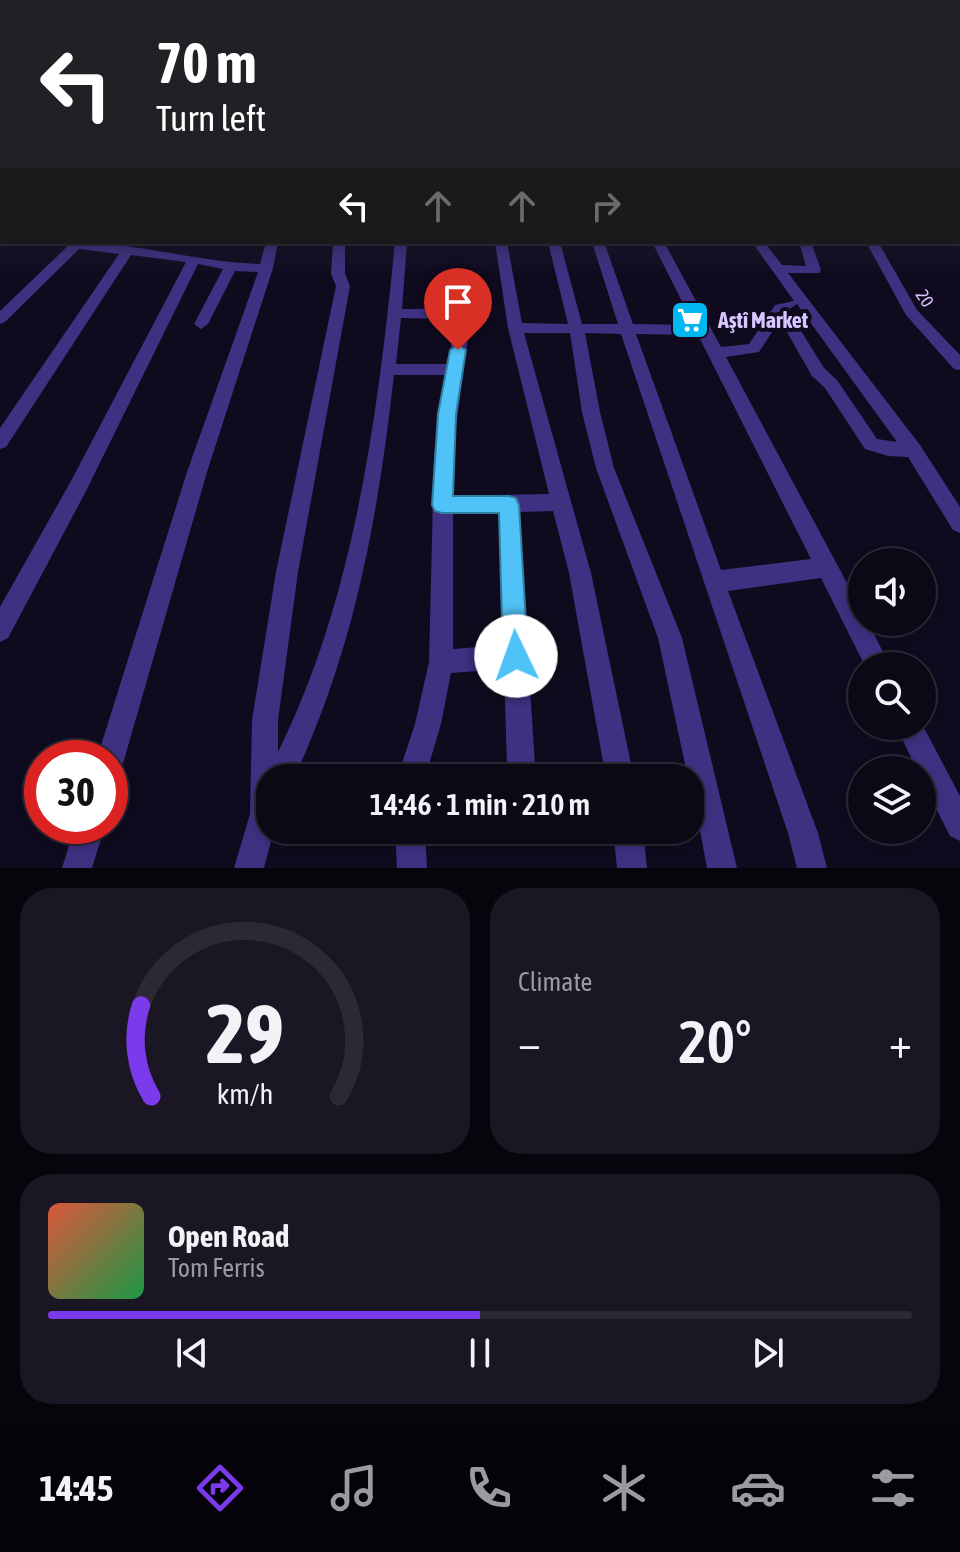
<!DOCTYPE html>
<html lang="en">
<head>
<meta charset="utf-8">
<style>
  :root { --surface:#0c0816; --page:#1a1623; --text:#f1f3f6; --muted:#9a9aa1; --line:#2c2935; --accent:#7c3aed }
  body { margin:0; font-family:"Asap Condensed",sans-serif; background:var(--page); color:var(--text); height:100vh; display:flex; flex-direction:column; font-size:30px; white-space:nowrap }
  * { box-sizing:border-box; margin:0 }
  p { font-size:26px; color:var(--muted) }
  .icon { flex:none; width:44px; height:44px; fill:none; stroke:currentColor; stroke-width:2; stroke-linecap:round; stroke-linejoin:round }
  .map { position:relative; height:868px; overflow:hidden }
  .drawer { display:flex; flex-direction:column; gap:20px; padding:20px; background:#07040c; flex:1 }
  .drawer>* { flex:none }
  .guide { position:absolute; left:0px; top:0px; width:960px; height:244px; box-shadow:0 4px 12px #0003,0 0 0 2px var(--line); background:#202124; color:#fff; overflow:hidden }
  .tools { position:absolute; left:848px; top:548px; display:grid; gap:16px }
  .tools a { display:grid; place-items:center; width:88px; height:88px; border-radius:50%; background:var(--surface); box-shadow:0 4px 12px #0003,0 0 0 2px var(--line); font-size:40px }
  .speed { position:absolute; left:24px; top:740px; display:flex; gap:16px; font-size:40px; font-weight:700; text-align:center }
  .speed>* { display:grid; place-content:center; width:104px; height:104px; border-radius:50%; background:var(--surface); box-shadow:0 4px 12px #0003,0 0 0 2px var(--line); line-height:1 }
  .speed .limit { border:12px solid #d22; background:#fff; color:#111 }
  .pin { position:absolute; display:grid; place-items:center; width:68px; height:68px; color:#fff; margin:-82px -34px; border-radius:50% 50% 50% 0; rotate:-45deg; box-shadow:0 0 8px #0007 }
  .pin .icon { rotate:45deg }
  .me { position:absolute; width:88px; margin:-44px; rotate:357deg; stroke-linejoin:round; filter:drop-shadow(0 0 6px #0008) }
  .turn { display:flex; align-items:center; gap:28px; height:168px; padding:0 24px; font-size:36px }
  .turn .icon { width:104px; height:104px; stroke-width:2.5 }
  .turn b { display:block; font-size:56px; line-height:68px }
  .lanes { display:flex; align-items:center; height:76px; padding:0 24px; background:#0003; justify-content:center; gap:40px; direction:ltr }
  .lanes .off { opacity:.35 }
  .big { font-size:60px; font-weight:600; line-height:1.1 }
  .drawer .widget { flex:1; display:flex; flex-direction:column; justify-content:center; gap:12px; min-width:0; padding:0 28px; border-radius:32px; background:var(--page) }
  .drawer .dial { align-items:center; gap:0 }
  .dial svg { height:208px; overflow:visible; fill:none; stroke:var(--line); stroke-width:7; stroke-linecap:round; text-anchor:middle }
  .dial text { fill:var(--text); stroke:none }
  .song { display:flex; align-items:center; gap:24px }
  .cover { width:96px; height:96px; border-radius:12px; background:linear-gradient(135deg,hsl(10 70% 55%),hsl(140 70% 35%)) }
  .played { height:8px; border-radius:4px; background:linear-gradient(90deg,var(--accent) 50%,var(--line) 50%) }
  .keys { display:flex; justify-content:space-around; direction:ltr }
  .heat { display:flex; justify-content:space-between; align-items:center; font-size:44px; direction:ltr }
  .drawer .tiles { flex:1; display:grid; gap:20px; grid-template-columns:1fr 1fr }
  .widget:last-child { grid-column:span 2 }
  .trip { position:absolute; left:256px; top:764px; width:448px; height:80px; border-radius:32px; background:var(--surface); box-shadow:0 4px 12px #0003,0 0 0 2px var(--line); font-weight:600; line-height:80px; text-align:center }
  .tab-bar { display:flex; height:128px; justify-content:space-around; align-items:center; background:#050309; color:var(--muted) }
  .tab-bar .icon { width:56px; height:56px }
  .tab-bar .on { color:var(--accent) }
  .tab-bar b { font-size:36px; color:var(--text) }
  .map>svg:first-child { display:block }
</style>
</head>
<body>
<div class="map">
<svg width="960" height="868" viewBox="0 0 960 868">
  <rect width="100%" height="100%" fill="#100a1e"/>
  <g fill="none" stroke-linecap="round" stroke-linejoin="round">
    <g fill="#3f3082" fill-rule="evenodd">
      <polygon points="958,155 960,156 960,162 958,162"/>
      <polygon points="0,167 2,167 0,174"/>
      <rect x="958" y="182" width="2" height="6"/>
      <polygon points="2,228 2,237 0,238 0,229"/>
      <path d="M72,242C135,242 197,262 260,264L266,242H278L273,268L207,472L124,760L120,770L110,774V758H97L187,472L258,272L235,271L208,324L201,329L194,324L223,269L198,264L85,493L8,638L0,642V607L71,481L186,262L131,255L6,447L0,449V428L119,254L79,249L5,322L0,324V311Z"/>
      <path d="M333,242H345V274L350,286L298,572L278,720V752C355,597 378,413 395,242H407L402,309C425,310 462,302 469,330L452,456L453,496L549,494L508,328L495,242H507L522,323L568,324L548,242H560L582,324H618L592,242H604L633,324L694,325L652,242H664L721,347L749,344L775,305L794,301L752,242H764L782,265L806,266L799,242H811L821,270L819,273H788L920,445L960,507V533L953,530L908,457L888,456L865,449L825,388L812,376L780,320L759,352L726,357L862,611V622H868L890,666H865L821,578L728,591L818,833L827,868H797L788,833L621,334L585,333L600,412L614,468L682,638L737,868H707L690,778H688L658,638L596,468L582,412L570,333H524L591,573L634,778H606L569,573L553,511L519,512L535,766L531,776H511L507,766L504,669L451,673L441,724L425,778H397L415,724L429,662L434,456L447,375H394C378,517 355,647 294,778H270V830H274L264,868H234L250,814L252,720L276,572L336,286L331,274ZM797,304L897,442L877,439L837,380L824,368L788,310ZM401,318L447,319L453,324L449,364H396ZM636,334L698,335L811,559L721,570ZM499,512L503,645L453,649V513Z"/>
      <polygon points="866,242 878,242 917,310 960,355 960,370 954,369 906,315"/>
      <polygon points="922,724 960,796 960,841 950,836 922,781 922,770 917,770 896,726 922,726"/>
      <polygon points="75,826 105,826 92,868 62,868"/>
      <polygon points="395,830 425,830 427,868 397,868"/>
      <polygon points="613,830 643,830 647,868 617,868"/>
    </g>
    <g fill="#d64eff" fill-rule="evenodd">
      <rect x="0" y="160" width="2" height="6"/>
      <polygon points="958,216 960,217 960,227 958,226"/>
      <polygon points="958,235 960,235 960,246 953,242 958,242"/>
    </g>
  </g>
  <linearGradient id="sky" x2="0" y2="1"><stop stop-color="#090610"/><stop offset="0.56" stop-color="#31334c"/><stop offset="1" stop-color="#31334c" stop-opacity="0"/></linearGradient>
  <rect width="960" height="275" fill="url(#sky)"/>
  <polygon fill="#4fc3f7" stroke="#337fa1" stroke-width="2" points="458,345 466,350 456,414 453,496 509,496 516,498 519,505 528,656 525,665 516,668 507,665 503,656 499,513 442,513 435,511 432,505 438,414 450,350"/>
  <defs>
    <symbol id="supermarket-square" viewBox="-11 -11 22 22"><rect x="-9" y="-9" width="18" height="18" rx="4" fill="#00b7f2" stroke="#100a1e"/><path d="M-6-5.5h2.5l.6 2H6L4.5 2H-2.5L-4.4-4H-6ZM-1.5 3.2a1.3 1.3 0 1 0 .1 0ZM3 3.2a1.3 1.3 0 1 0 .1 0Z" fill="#fff"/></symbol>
  </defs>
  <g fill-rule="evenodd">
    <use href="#supermarket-square" x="668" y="298" width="44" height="44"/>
  </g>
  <g text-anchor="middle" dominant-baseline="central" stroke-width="8" stroke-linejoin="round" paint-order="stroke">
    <g font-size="18" fill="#d5c7ff" stroke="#100a1e">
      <text transform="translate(925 298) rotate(57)">20</text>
    </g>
    <g font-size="22" font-weight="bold" fill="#d5c7ff" stroke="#100a1e" text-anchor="start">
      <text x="718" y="320">Aştî Market</text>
    </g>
  </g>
</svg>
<div class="tools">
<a><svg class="icon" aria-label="sound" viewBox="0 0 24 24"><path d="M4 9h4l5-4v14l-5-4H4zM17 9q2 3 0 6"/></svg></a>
<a><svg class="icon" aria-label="search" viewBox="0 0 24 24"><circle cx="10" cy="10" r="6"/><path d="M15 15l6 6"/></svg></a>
<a><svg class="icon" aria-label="layers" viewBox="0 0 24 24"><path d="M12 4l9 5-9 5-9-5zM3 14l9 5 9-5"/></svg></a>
</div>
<div class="speed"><div class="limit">30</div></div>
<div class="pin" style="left:458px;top:350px;background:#d93025"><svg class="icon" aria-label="arrive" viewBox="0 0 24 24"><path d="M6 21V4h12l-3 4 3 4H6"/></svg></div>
<svg class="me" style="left:516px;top:656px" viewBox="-20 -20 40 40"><circle r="19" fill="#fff"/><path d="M0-13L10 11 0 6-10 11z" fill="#4fc3f7"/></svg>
<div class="trip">14:46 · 1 min · 210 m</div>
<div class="guide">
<div class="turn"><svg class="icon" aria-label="left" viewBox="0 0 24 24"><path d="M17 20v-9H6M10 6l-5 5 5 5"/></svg><div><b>70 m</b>Turn left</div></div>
<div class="lanes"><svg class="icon" aria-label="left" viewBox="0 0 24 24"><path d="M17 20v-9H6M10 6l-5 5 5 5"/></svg><svg class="icon off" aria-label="ahead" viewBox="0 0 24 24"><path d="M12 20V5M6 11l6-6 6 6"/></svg><svg class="icon off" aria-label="ahead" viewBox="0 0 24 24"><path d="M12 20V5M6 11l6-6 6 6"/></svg><svg class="icon off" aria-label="right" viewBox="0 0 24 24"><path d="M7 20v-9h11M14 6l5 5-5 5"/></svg></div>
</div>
</div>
<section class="drawer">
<div class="tiles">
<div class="widget dial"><svg viewBox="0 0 100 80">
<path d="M14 69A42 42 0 1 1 86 69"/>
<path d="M14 69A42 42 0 0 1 10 34" stroke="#7c3aed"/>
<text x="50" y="56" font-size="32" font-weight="700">29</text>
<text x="50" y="72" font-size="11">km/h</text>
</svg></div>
<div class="widget"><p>Climate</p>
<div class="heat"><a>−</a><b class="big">20°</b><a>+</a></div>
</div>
<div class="widget">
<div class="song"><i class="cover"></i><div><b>Open Road</b><p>Tom Ferris</p></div></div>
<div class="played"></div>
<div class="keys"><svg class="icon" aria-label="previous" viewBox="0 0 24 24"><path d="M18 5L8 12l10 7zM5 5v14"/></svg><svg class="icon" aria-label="pause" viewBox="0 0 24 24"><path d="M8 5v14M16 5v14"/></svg><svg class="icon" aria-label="next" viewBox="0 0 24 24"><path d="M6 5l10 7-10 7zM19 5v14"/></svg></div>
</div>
</div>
</section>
<nav class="tab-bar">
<b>14:45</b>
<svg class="icon on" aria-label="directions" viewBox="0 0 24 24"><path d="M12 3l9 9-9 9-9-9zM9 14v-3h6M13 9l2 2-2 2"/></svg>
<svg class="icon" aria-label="music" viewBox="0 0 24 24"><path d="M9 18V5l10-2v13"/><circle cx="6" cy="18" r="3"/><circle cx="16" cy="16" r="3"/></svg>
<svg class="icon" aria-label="phone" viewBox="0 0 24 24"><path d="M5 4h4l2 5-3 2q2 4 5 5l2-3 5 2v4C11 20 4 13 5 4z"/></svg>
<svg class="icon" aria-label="climate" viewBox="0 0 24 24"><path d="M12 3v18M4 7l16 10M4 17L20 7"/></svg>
<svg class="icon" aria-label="car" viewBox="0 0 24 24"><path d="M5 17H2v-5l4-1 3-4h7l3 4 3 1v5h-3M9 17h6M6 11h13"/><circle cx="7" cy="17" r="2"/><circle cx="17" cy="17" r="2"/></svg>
<svg class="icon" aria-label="filters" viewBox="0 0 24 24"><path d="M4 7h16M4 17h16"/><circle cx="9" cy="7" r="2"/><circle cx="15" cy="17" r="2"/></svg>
</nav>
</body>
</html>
